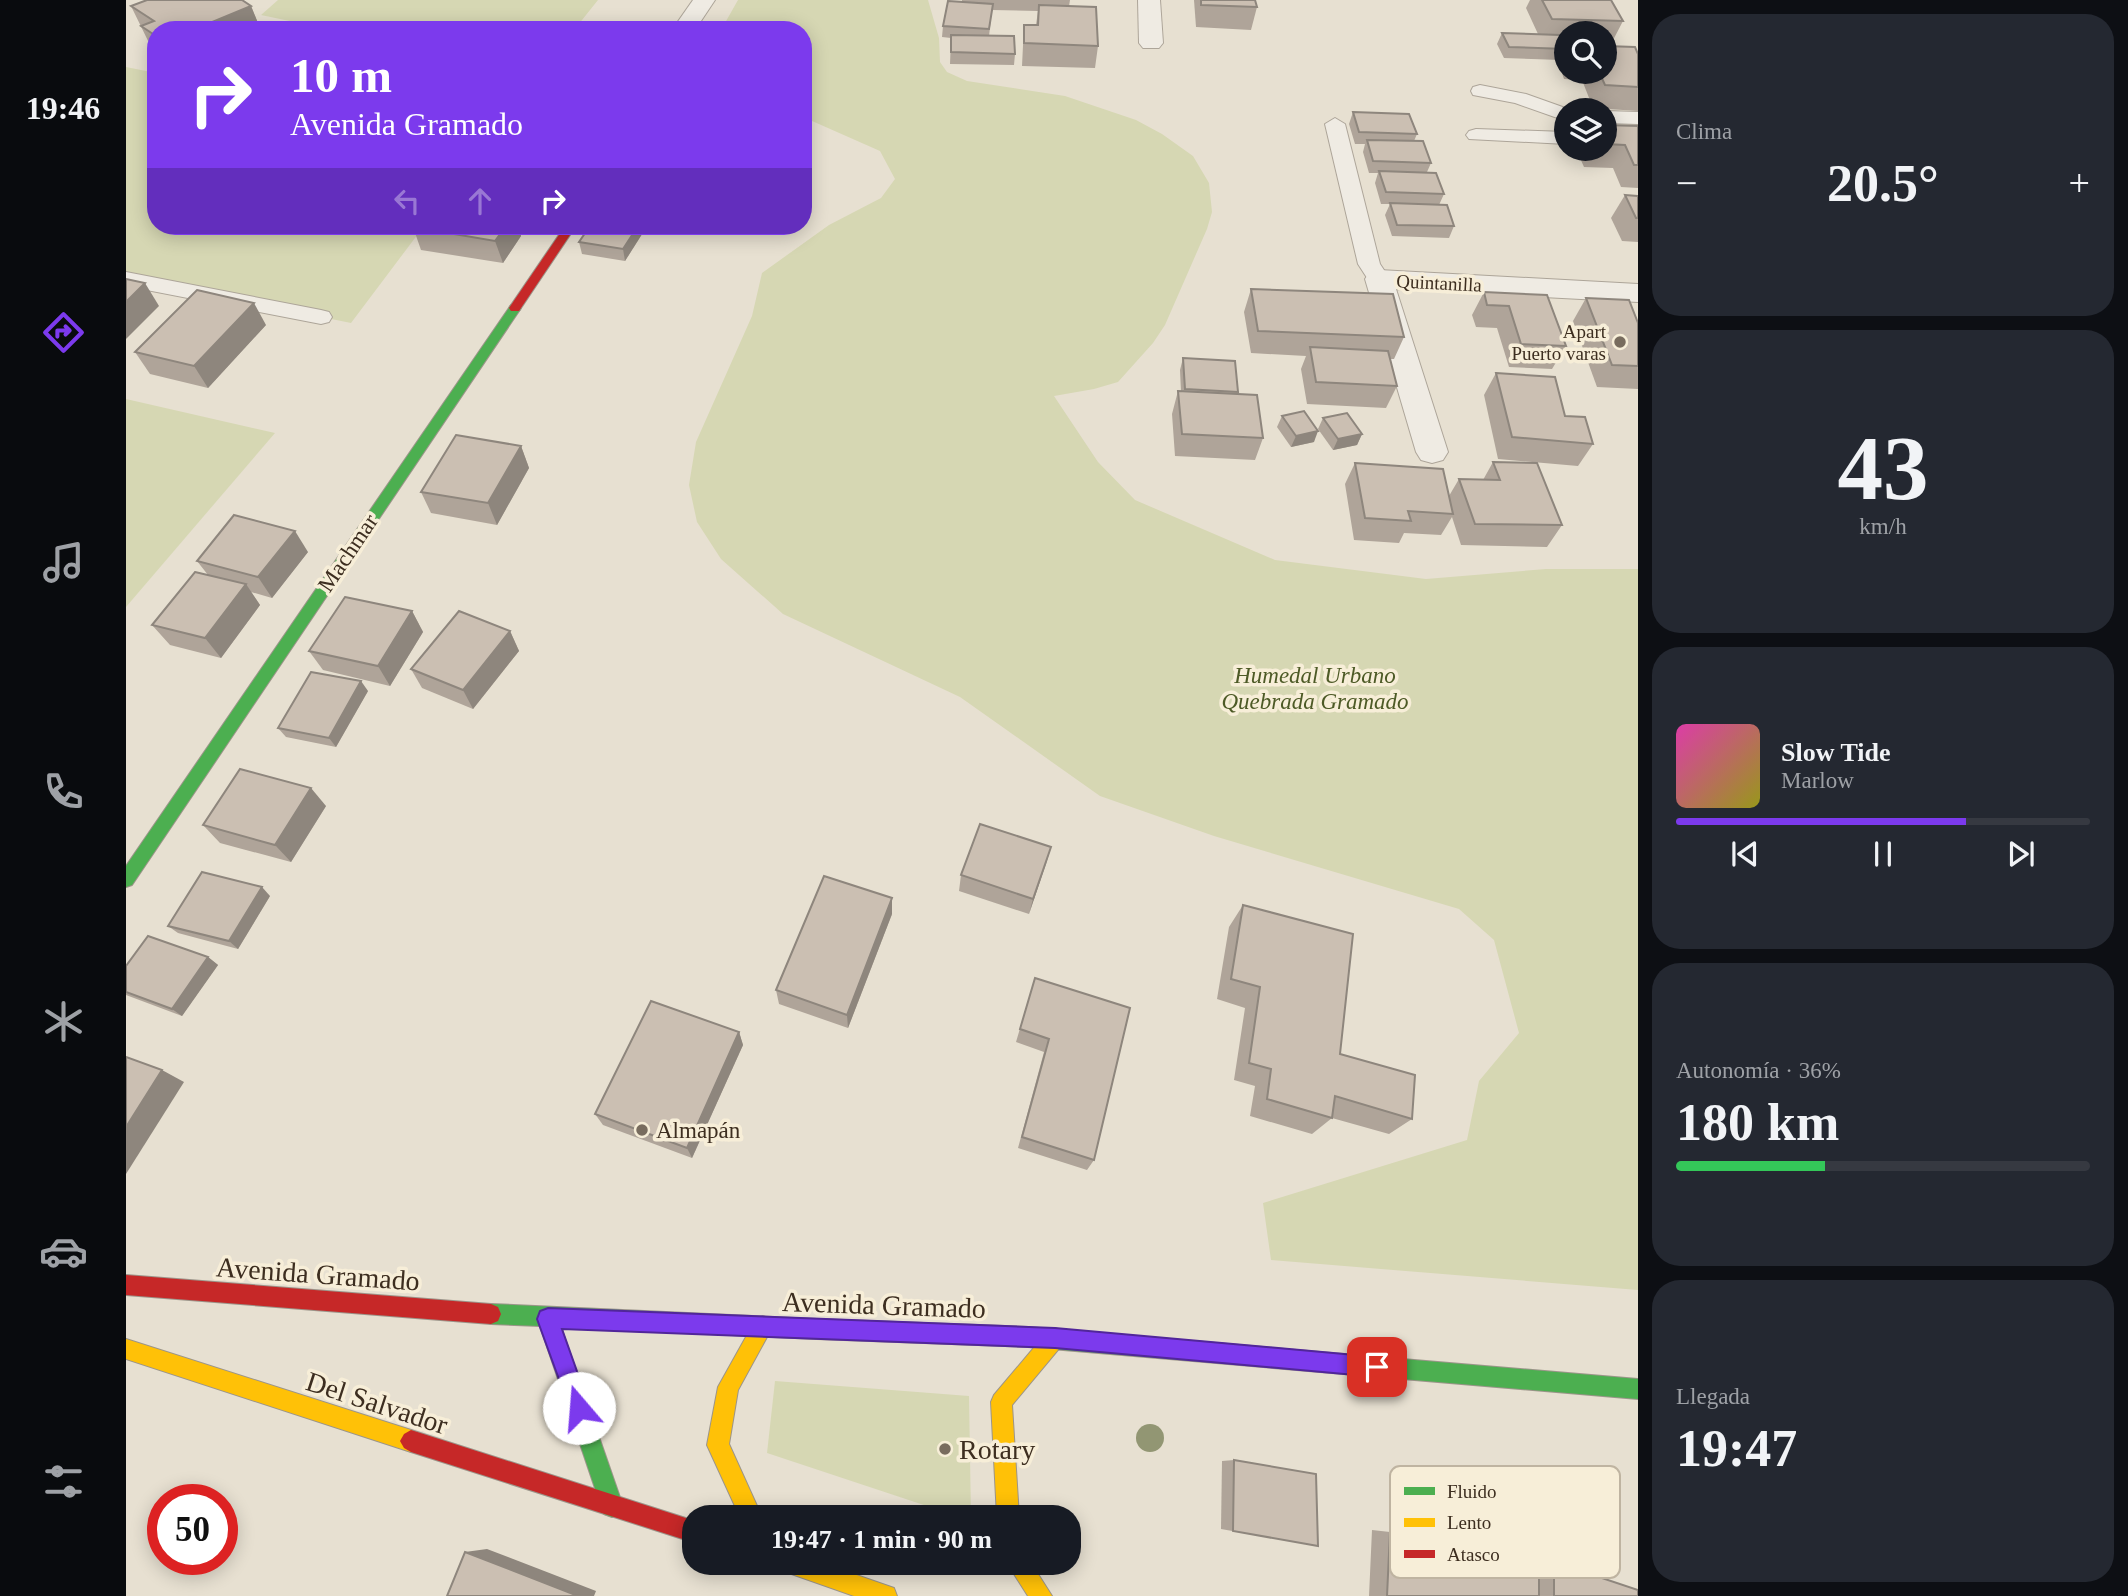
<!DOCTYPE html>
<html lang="es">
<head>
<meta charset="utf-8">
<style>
  :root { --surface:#171b24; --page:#242831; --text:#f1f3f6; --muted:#9ea1a6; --line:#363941; --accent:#7c3aed }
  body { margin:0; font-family:Georgia,serif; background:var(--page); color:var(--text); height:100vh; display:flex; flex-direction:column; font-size:26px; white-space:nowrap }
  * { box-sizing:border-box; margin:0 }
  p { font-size:23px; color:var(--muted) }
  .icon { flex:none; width:38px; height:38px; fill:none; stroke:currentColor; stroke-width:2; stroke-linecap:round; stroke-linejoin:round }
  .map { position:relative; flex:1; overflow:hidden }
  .panel { display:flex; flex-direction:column; gap:14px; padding:14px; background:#0d0f14; width:490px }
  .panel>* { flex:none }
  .top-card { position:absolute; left:21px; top:21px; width:665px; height:214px; border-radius:28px; box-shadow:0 4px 18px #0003; background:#7c3aed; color:#fff; overflow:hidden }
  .buttons { position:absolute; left:1428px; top:21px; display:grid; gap:14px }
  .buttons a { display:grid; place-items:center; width:63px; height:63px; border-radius:50%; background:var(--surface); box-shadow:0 4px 18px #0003; font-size:35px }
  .speed { position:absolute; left:21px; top:1484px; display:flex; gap:14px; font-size:35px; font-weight:700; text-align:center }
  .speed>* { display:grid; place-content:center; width:91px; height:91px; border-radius:50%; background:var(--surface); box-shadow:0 4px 18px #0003; line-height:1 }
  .speed .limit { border:10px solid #d22; background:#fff; color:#111 }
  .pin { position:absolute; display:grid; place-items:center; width:60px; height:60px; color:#fff; margin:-30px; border-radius:14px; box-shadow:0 4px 10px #0006 }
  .me { position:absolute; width:77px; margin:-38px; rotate:342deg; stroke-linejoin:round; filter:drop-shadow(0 0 5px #0008) }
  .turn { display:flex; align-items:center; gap:24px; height:147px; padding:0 28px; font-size:32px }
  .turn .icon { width:91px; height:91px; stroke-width:2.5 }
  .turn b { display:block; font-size:49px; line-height:60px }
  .lanes { display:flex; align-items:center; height:66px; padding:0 28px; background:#0003; justify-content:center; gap:35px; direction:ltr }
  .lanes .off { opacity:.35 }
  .big { font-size:52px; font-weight:700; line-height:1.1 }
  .panel .card { flex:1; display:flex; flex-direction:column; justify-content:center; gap:10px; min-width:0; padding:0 24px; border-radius:28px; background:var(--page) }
  .panel .dial { align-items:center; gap:0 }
  .dial b { font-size:91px; line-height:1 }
  .song { display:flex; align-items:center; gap:21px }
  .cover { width:84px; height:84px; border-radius:10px; background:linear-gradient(135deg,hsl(320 70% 55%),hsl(60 70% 35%)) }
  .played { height:7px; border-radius:4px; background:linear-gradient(90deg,var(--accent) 70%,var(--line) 70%) }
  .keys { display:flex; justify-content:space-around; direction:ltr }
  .heat { display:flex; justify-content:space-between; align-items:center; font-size:38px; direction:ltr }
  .charge { height:10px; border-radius:5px; background:linear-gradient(90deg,#34c759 36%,var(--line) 0) }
  .trip { position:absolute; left:556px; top:1505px; width:399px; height:70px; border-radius:28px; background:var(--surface); box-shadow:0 4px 18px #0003; font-weight:700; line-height:70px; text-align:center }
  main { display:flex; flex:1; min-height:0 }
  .menu { display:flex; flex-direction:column; width:126px; justify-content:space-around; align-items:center; background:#090b0e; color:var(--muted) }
  .menu .icon { width:49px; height:49px }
  .menu .on { color:var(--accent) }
  .menu b { font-size:32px; color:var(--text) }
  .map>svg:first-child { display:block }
</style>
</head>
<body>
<main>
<nav class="menu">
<b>19:46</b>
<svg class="icon on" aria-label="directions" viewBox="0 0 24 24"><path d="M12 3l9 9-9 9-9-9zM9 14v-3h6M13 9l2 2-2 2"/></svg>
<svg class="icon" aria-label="music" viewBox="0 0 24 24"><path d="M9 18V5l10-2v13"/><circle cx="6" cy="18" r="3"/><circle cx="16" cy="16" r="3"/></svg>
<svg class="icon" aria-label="phone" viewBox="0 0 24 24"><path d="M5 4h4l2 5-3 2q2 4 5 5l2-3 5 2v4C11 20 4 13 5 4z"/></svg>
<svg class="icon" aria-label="climate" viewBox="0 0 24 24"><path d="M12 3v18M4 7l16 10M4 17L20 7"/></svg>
<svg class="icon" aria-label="car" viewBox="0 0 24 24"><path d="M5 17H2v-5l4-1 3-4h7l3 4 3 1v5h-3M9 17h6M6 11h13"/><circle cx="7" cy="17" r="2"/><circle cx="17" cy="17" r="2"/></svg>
<svg class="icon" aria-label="filters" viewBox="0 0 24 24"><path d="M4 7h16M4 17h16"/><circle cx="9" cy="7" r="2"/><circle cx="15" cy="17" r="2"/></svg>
</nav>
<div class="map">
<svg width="1512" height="1596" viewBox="0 0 1512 1596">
  <rect width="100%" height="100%" fill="#e7e0d1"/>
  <g fill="#d6d7b3">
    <polygon points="152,0 472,0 448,30 173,30 178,24 135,15"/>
    <polygon points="612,0 802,0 813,38 814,62 821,72 841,81 939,96 1010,120 1036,134 1067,156 1083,183 1086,212 1081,229 1039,325 1027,343 992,382 968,389 928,396 972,462 1009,500 1149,560 1300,579 1420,569 1512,569 1512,1290 1145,1260 1137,1203 1341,1140 1353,1081 1393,1033 1368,940 1333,909 1088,836 974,796 834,697 657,614 595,559 571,522 563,485 570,442 626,316 636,273 703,225 755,198 769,179 754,151 677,117 677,30 595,30"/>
    <polygon points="0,67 30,73 30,226 298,226 225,323 0,277"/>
    <polygon points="0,399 149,433 0,607"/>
    <polygon points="649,1381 843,1396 845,1517 834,1517 641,1453"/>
  </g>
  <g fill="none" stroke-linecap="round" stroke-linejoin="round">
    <defs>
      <g id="lane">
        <polygon points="1354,85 1400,94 1445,110 1440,110 1440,121 1389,103 1347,95 1345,91 1347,87"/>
        <polygon points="1479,111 1512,112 1512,124 1479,123"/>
        <polygon points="1209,118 1219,124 1254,264 1264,279 1261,284 1245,284 1232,264 1199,124"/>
        <polygon points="1350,129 1440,132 1440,144 1343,139 1340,135 1343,131"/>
        <polygon points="0,272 195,310 203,312 206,317 203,322 195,324 0,286"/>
      </g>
      <g id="street">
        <polygon points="567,0 589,0 569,30 546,30"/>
        <polygon points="1012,0 1034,0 1037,43 1033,48 1017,48 1013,43"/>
        <polygon points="1253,270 1512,284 1512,302 1270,289 1322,452 1317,460 1306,463 1295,460 1290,452 1239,279 1243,273"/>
      </g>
      <g id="fast">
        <polygon points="389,304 395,308 393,311 6,885 0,887 0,866 385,305"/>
        <polygon points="365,1304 691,1319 698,1322 701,1329 698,1336 691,1339 435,1327 497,1506 494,1514 486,1517 478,1514 475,1506 414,1326 365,1324 358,1321 355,1314 358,1307"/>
        <polygon points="902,1327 1512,1379 1512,1399 902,1347 895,1344 892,1337 895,1330"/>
      </g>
      <g id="slow">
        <polygon points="637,1316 644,1319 647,1326 612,1390 603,1444 636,1517 614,1517 581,1445 592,1387 630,1319"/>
        <polygon points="929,1328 936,1331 939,1338 936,1345 886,1405 893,1517 871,1517 865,1402 868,1395 922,1331"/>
        <polygon points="0,1339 285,1430 292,1434 296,1441 292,1448 285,1452 0,1359"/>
        <polygon points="654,1563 696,1563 768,1588 771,1596 728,1596 657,1571"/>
        <polygon points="881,1563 905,1563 926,1596 902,1596"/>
      </g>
      <g id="jam">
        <polygon points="439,226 450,226 393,311 385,311 383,308"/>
        <polygon points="0,1275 365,1304 372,1307 375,1314 372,1321 365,1324 0,1295"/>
        <polygon points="691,1319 902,1327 909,1330 912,1337 909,1344 902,1347 691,1339 684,1336 681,1329 684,1322"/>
        <polygon points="285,1430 569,1521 569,1543 285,1452 278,1448 274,1441 278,1434"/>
      </g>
    </defs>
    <use href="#lane" stroke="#ada599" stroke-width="2"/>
    <use href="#street" stroke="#ada599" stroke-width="2"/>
    <use href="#fast" stroke="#9c958a" stroke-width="2"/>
    <use href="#slow" stroke="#9c958a" stroke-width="2"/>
    <use href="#jam" stroke="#9c958a" stroke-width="2"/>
    <use href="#lane" fill="#efebe3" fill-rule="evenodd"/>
    <use href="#street" fill="#efebe3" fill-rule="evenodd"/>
    <use href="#fast" fill="#4caf50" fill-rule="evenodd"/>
    <use href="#slow" fill="#ffc107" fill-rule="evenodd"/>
    <use href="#jam" fill="#c62828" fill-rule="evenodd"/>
  </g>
  <circle fill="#929673" cx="1024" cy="1438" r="14"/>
  <g fill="#afa499">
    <polygon points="836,0 944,0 943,6 972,46 969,68 896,66 898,25 910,25 912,11 866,10 863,36 889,54 888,65 824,64 825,38 816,37 817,26 836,2"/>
    <polygon points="1068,0 1129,0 1131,7 1125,30 1070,27"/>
    <polygon points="1404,0 1485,0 1497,21 1485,44 1479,43 1479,33 1440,33 1440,42 1438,42 1440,50 1435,60 1378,58 1371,44 1376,33 1412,34 1400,8"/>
    <polygon points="5,6 125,6 134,28 30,30 30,51 26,49"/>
    <polygon points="1440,53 1440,72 1479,72 1512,54 1512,111 1467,108 1456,80 1438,79 1434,67"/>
    <polygon points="1227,112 1291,134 1288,141 1305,163 1301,172 1318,194 1313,205 1328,226 1323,238 1266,236 1259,215 1264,204 1255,204 1249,183 1252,173 1243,173 1237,152 1239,144 1229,144 1223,124"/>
    <polygon points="1479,125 1512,126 1512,188 1495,187 1487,168 1458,167 1450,149 1479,149"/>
    <polygon points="1499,195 1512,196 1512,242 1496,241 1485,218"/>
    <polygon points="288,226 392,226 395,236 377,263 295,250 287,227"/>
    <polygon points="518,231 499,261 456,254 453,242"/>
    <polygon points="1125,289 1278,337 1268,359 1264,359 1271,386 1260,408 1181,404 1175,369 1180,356 1125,353 1118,312"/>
    <polygon points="1358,292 1421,295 1440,346 1426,369 1383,367 1371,328 1350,327 1346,315"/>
    <polygon points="1460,298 1512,323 1512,389 1471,387 1447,321"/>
    <polygon points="140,325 82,388 24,374 9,352"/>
    <polygon points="1057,358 1112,392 1111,394 1137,438 1129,460 1049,456 1046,414 1052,391 1055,392 1054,370"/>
    <polygon points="1370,373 1439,416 1467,444 1452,466 1372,459 1358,395"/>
    <polygon points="1156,416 1188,442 1165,447 1151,427"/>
    <polygon points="1197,418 1236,434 1231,445 1207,450 1192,429"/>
    <polygon points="395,446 403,468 371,525 305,513 295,492"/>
    <polygon points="1367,462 1436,525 1421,547 1335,545 1326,517 1315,535 1278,533 1273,543 1228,540 1219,484 1229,463 1323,496 1333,479 1357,480"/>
    <polygon points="182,552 146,598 125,592 134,605 95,658 44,645 26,625 82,575 71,561"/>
    <polygon points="286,611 297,632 264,686 197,670 183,651"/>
    <polygon points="384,631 393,651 347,709 296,688 285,669"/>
    <polygon points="242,691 210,747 160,737 152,728"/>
    <polygon points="200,806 165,862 94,843 77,825"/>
    <polygon points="925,847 903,914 833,891 835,875"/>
    <polygon points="144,896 112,949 52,933 42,926"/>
    <polygon points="1117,905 1214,1054 1286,1119 1263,1134 1206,1118 1186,1134 1124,1116 1129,1086 1108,1080 1119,1008 1091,999 1103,927"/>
    <polygon points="766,914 722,1028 653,1004 650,990"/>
    <polygon points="82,957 92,965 56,1016 0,995 0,966"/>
    <polygon points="909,978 968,1160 961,1170 892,1148 918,1052 890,1042"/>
    <polygon points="613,1032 617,1045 566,1158 477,1125 469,1114"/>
    <polygon points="1108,1460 1192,1546 1095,1529 1096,1461"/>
    <polygon points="1246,1530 1264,1532 1404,1576 1404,1559 1428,1562 1512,1596 1243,1596"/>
  </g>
  <g fill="#8e867d">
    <polygon points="125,6 134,28 130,30 67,30"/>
    <polygon points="380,226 392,226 395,236 377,263 369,241"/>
    <polygon points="512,226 517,226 518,231 499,261 497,249"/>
    <polygon points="19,283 33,306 0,339 0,302"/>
    <polygon points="128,303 140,325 82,388 68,366"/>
    <polygon points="1192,431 1188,442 1165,447 1170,436"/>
    <polygon points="1236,434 1231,445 1207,450 1212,439"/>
    <polygon points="395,446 403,468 371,525 362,503"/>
    <polygon points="169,531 182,552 146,598 132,577"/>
    <polygon points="120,584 134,605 95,658 79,638"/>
    <polygon points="286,611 297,632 264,686 252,666"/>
    <polygon points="384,631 393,651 347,709 337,690"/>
    <polygon points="235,681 242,691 210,747 203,738"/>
    <polygon points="185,788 200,806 165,862 149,845"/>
    <polygon points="925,847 920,864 903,914 907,899"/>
    <polygon points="136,887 144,896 112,949 103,941"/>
    <polygon points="766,898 766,914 722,1028 721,1015"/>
    <polygon points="82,957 92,965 56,1016 46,1009"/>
    <polygon points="613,1032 617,1045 566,1158 561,1148"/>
    <polygon points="36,1070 58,1082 0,1174 0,1127"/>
    <polygon points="361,1549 470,1591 468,1596 452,1596 339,1552"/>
  </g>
  <g fill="#cbbfb2" stroke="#8e867d" stroke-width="2">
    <polygon points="21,0 116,0 125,6 67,30 30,30 30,36 15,26 28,21 5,6"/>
    <polygon points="1075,0 1129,0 1131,7 1075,5"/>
    <polygon points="1416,0 1485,0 1497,21 1426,19"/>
    <polygon points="822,1 867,4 863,29 817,26"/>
    <polygon points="913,5 970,7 972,46 898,43 898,25 912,25"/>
    <polygon points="1376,33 1434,35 1440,49 1383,47"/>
    <polygon points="825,35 888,36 889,54 825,52"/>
    <polygon points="1479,46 1509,47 1512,54 1512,87 1479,85 1473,72 1479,72"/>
    <polygon points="1227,112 1283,114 1291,134 1233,132"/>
    <polygon points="1479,125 1512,126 1512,165 1508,165 1499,145 1479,144"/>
    <polygon points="1241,140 1297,141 1305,163 1247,161"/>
    <polygon points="1253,171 1310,173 1318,194 1260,192"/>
    <polygon points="1499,195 1512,196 1512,218 1510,218"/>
    <polygon points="1264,203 1321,205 1328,226 1271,225"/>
    <polygon points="288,226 380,226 369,241 287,227"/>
    <polygon points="464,226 512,226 497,249 453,242"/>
    <polygon points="0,279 19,283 0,302"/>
    <polygon points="1125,289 1267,294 1278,337 1132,331"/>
    <polygon points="71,290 128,303 68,366 9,352"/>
    <polygon points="1358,292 1421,295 1440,346 1395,344 1383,306 1361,305"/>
    <polygon points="1460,298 1503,300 1512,323 1512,366 1486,365"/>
    <polygon points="1184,347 1262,351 1271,386 1190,382"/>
    <polygon points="1057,358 1109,361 1112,392 1059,389"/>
    <polygon points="1370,373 1429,377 1439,416 1459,417 1467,444 1386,437"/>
    <polygon points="1052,391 1131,395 1137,438 1056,434"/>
    <polygon points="1178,411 1192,431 1170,436 1156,416"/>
    <polygon points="1221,413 1236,434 1212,439 1197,418"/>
    <polygon points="330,435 395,446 362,503 295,492"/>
    <polygon points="1367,462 1411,463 1436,525 1349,524 1333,479 1374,480"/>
    <polygon points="1229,463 1317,469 1327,514 1282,511 1285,521 1239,518"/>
    <polygon points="108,515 169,531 132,577 71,561"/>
    <polygon points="69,572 120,584 79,638 26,625"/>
    <polygon points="219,597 286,611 252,666 183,651"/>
    <polygon points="333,611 384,631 337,690 285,669"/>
    <polygon points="185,672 235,681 203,738 152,728"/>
    <polygon points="114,769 185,788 149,845 77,825"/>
    <polygon points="854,824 925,847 907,899 835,875"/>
    <polygon points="76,872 136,887 103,941 42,926"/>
    <polygon points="698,876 766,898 721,1015 650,990"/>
    <polygon points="1117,905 1227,934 1214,1054 1289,1075 1286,1119 1209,1096 1206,1118 1141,1099 1145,1069 1123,1063 1134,987 1105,979"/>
    <polygon points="22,936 82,957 46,1009 0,992 0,966"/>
    <polygon points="909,978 1004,1008 968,1160 896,1137 923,1039 894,1029"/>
    <polygon points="525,1001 613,1032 561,1148 469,1114"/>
    <polygon points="0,1057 36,1070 0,1127"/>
    <polygon points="1108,1460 1190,1474 1192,1546 1107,1531"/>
    <polygon points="1264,1532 1413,1578 1413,1596 1261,1596"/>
    <polygon points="339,1552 452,1596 321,1596"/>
    <polygon points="1428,1562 1512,1590 1512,1596 1428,1596"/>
  </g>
  <polygon fill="#7c3aed" stroke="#51269a" stroke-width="2" points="422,1308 929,1328 1251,1357 1258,1360 1261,1367 1258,1374 1251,1377 929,1348 436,1329 464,1408 461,1415 453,1418 446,1415 411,1319 414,1311"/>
  <g fill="#786c5e" stroke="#f7eed8" stroke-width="2.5">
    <circle cx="1494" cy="342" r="7"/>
    <circle cx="516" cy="1130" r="7"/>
    <circle cx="819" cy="1449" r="7"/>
  </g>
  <g text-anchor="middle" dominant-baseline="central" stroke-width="7" stroke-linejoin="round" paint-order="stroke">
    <g font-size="19" fill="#3d2e20" stroke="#f7eed8">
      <text transform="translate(1313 283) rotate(3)">Quintanilla</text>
    </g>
    <g font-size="19" fill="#3d2e20" stroke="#f7eed8" text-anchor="end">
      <text x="1480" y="331">Apart<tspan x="1480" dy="22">Puerto varas</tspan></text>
    </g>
    <g font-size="23" fill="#3d2e20" stroke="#f7eed8">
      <text transform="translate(222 553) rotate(-56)">Machmar</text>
    </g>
    <g font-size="23" font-style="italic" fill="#4d5a26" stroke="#f7eed8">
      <text x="1189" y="675">Humedal Urbano<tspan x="1189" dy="26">Quebrada Gramado</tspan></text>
    </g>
    <g font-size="23" fill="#3d2e20" stroke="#f7eed8" text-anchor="start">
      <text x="530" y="1130">Almapán</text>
    </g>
    <g font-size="28" fill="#3d2e20" stroke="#f7eed8">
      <text transform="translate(192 1274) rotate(4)">Avenida Gramado</text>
      <text transform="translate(758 1305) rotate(2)">Avenida Gramado</text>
      <text transform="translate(251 1403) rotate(18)">Del Salvador</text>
    </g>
    <g font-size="28" fill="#3d2e20" stroke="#f7eed8" text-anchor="start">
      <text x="833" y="1449">Rotary</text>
    </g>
  </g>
  <rect x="1264" y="1466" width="230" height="112" rx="10" fill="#f7eed8" stroke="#bfb4a1" stroke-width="2"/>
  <rect x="1278" y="1487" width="31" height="8" fill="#4caf50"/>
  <rect x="1278" y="1518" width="31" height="9" fill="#ffc107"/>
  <rect x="1278" y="1550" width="31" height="8" fill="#c62828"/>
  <g font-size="19" fill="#3d2e20">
    <text x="1321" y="1498">Fluido</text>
    <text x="1321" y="1529">Lento</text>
    <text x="1321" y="1561">Atasco</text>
  </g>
</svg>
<div class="buttons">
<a><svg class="icon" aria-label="search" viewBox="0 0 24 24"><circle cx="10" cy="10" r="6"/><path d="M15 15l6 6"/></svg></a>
<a><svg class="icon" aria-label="layers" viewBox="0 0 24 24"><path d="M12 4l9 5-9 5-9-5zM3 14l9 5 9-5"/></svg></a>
</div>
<div class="speed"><div class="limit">50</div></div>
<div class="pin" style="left:1251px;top:1367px;background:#d93025"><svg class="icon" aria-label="arrive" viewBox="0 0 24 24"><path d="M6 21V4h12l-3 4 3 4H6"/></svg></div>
<svg class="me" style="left:453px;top:1408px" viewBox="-20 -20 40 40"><circle r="19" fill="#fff"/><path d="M0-13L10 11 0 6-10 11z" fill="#7c3aed"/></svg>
<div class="trip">19:47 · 1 min · 90 m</div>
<div class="top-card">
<div class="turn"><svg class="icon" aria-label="right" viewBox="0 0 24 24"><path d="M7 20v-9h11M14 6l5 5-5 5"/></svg><div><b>10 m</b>Avenida Gramado</div></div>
<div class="lanes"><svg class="icon off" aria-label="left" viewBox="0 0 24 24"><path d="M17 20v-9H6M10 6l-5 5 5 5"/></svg><svg class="icon off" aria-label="ahead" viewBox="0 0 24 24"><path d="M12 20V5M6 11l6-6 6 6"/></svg><svg class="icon" aria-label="right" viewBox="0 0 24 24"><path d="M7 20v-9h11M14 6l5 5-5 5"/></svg></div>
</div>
</div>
<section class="panel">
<div class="card"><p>Clima</p>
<div class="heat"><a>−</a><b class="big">20.5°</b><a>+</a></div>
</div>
<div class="card dial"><b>43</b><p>km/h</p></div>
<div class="card">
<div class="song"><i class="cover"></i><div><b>Slow Tide</b><p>Marlow</p></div></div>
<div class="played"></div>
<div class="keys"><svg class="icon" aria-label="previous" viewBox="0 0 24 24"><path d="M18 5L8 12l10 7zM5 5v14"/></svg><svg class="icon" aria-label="pause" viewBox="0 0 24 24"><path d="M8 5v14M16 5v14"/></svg><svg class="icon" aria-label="next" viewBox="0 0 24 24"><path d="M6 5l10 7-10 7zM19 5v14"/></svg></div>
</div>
<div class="card"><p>Autonomía · 36%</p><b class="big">180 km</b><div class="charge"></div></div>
<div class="card"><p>Llegada</p><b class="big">19:47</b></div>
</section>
</main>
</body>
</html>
